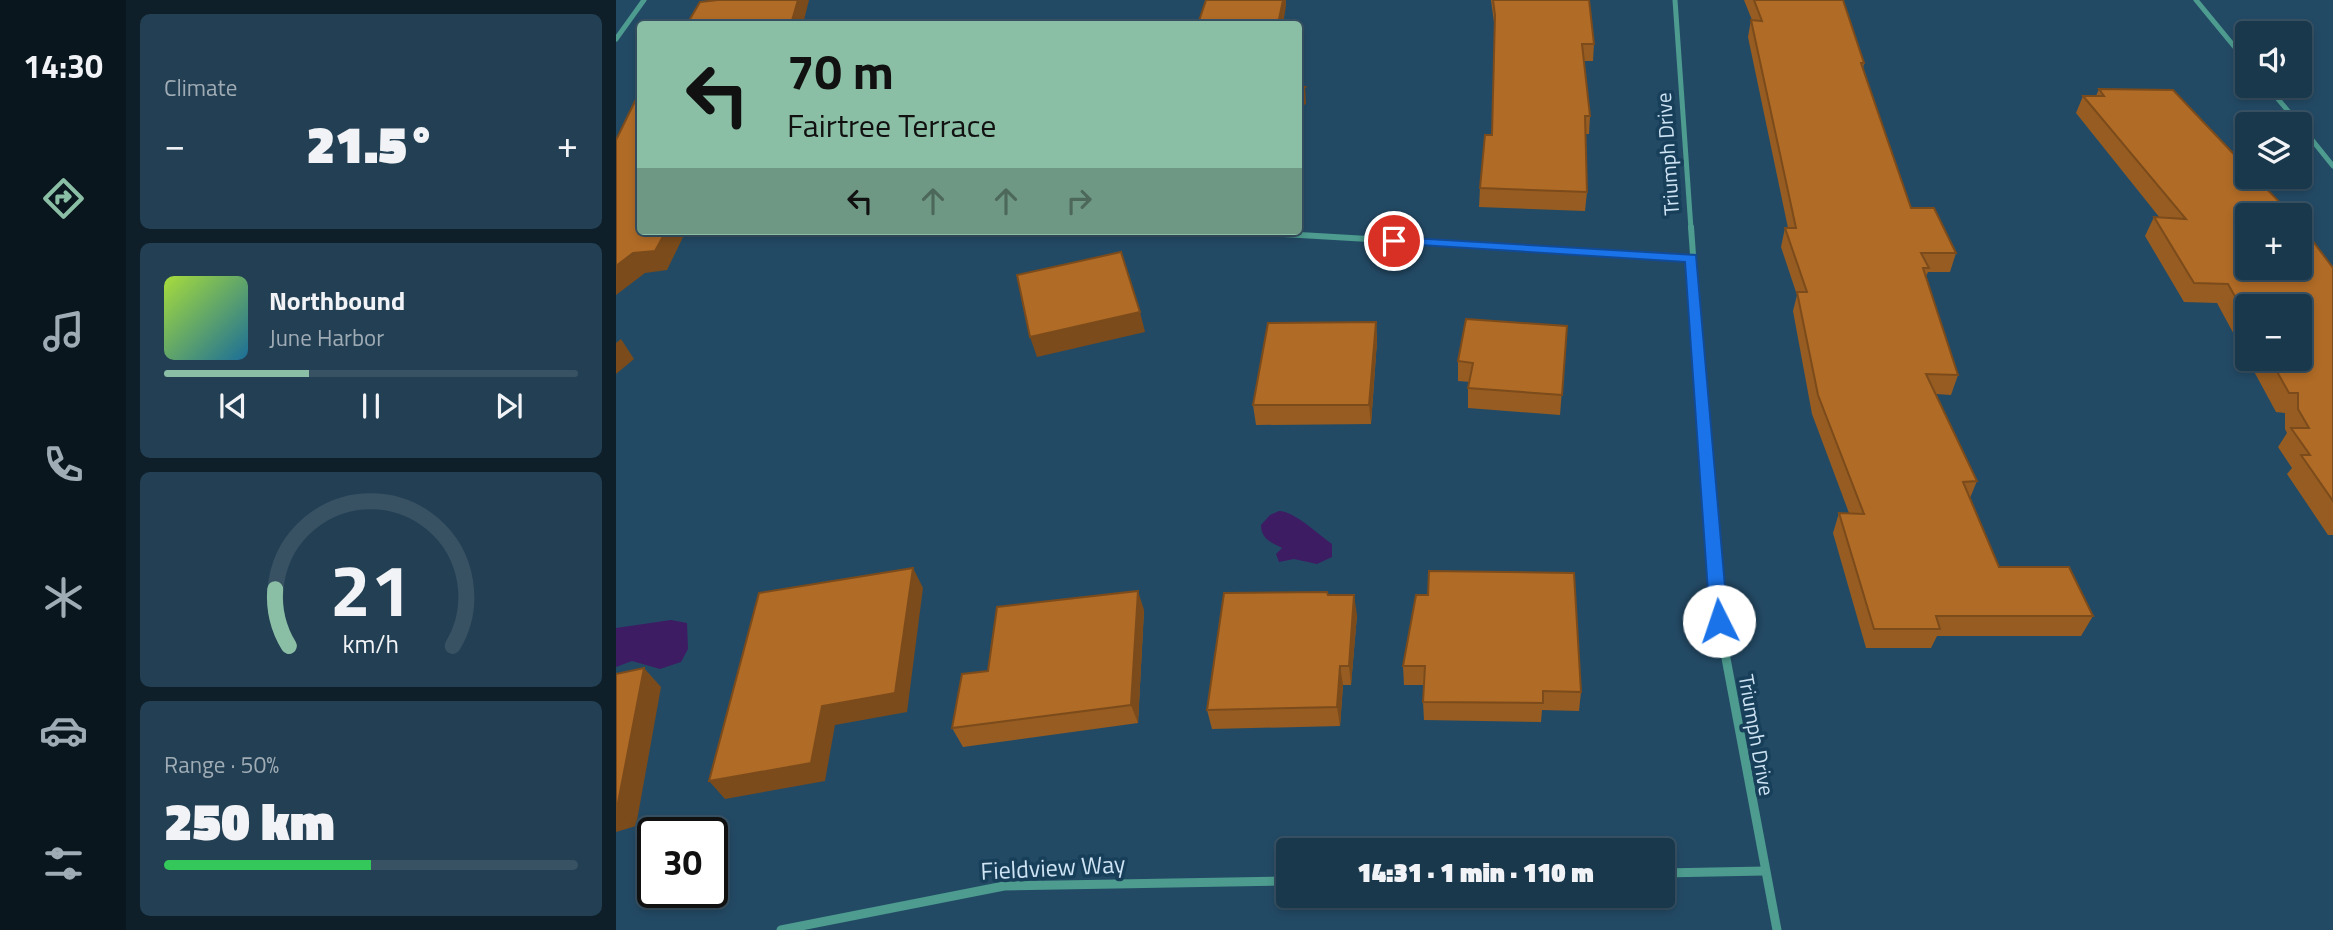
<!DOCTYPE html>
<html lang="en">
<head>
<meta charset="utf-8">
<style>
  :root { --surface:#1a384c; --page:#233f53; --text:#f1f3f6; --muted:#9facb5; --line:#385264; --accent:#8abfa5 }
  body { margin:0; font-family:"Titillium Web",sans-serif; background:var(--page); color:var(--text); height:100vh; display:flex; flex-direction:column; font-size:26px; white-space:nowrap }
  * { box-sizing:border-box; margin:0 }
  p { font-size:23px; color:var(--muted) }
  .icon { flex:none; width:38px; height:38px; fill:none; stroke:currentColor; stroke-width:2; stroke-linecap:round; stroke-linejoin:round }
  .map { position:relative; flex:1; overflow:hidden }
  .sheet { display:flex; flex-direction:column; gap:14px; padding:14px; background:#0e1f2a; width:490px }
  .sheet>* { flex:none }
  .top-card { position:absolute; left:21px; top:21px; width:665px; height:214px; border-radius:7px; box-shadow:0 4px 10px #0003,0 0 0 2px var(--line); background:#8abfa5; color:#111; overflow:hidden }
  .fabs { position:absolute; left:1619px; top:21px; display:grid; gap:14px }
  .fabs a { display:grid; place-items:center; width:77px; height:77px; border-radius:7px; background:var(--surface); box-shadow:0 4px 10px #0003,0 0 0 2px var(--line); font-size:35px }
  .speed { position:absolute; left:21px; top:817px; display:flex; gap:14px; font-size:35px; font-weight:700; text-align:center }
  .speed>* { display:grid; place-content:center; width:91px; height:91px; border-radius:50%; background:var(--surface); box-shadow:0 4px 10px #0003,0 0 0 2px var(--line); line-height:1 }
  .speed .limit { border:4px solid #111; border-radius:10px; background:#fff; color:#111 }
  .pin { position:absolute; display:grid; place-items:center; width:60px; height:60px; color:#fff; margin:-30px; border:4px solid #fff; border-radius:50%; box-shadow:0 2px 7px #0007 }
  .me { position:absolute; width:77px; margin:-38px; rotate:356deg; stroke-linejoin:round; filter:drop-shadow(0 0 5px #0008) }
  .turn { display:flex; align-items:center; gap:24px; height:147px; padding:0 35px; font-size:32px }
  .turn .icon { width:91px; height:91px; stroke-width:2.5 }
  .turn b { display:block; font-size:49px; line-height:60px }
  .lanes { display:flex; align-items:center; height:66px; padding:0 35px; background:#0003; justify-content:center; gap:35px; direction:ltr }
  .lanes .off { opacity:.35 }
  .big { font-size:52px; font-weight:800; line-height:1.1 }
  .sheet .card { flex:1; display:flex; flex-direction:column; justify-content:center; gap:10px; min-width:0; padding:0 24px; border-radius:10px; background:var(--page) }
  .sheet .dial { align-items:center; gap:0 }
  .dial svg { height:182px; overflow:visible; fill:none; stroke:var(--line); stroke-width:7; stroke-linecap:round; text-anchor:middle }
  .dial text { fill:var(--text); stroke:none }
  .song { display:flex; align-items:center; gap:21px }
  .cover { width:84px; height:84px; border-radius:10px; background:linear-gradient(135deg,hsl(80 70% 55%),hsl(200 70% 35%)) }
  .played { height:7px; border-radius:4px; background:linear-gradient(90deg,var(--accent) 35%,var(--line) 35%) }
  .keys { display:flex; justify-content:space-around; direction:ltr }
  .heat { display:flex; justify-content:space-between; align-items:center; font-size:38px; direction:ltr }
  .charge { height:10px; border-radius:5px; background:linear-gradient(90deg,#34c759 50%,var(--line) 0) }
  .trip { position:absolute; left:660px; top:838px; width:399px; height:70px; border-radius:7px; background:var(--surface); box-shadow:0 4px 10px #0003,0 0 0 2px var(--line); font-weight:800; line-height:70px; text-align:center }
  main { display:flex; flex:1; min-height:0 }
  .dock { display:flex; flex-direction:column; width:126px; justify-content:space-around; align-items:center; background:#0a161e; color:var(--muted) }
  .dock .icon { width:49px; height:49px }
  .dock .selected { color:var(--accent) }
  .dock b { font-size:32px; color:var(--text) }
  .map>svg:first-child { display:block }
</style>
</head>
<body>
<main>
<nav class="dock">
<b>14:30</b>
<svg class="icon selected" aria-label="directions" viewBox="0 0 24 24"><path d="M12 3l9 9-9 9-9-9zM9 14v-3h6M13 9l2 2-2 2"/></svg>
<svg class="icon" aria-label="music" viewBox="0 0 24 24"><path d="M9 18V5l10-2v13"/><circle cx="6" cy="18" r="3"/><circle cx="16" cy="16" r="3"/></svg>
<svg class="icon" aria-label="phone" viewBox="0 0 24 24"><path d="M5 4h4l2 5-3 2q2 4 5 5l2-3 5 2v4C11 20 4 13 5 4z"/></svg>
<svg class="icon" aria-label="climate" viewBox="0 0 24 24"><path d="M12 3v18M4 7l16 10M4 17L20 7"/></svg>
<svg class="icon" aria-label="car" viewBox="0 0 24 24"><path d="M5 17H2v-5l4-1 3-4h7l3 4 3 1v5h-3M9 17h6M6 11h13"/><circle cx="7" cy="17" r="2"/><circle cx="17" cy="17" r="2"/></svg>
<svg class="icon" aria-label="filters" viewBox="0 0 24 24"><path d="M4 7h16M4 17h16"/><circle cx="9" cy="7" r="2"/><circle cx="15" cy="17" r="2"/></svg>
</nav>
<section class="sheet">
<div class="card"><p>Climate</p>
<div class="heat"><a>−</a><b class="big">21.5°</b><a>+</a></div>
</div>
<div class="card">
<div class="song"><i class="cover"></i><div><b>Northbound</b><p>June Harbor</p></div></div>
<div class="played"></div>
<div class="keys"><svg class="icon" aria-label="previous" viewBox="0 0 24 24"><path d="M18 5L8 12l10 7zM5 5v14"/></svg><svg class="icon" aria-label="pause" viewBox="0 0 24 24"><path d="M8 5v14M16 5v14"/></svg><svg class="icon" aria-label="next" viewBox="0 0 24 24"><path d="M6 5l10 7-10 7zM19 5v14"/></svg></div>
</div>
<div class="card dial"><svg viewBox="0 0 100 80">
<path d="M14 69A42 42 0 1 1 86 69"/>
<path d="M14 69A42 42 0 0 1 8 44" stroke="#8abfa5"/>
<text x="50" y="56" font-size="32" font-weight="700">21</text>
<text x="50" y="72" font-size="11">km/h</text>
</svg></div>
<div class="card"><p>Range · 50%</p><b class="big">250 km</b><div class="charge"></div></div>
</section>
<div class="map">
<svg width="1717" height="930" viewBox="0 0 1717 930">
  <rect width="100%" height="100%" fill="#234a65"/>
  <g fill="#3d1c63">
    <path d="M663,511C678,511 702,534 716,544V557L701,564L678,559L663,562L660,554L666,548C655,542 645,539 645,525L654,515Z"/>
    <polygon points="55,620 71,623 72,649 65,662 44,669 16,661 0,667 0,628"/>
  </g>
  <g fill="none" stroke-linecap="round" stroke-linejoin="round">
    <g stroke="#4d9c8f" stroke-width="5">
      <polyline points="1059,0 1075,229"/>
      <polyline points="1580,0 1631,62"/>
      <polyline points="0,39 28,0"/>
      <polyline points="1651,86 1683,124"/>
      <polyline points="1684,125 1717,166"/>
    </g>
    <g stroke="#4d9c8f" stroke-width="6">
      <polyline points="1075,227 1097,531"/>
      <polyline points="615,231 1076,258"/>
    </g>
    <g stroke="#4d9c8f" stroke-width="9">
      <polyline points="1096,529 1103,621 1161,930"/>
      <polyline points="1046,873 1149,871"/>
      <polyline points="165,930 388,886 672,881"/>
    </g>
  </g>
  <g fill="#975c21" fill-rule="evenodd">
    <polygon points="875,0 973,0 978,44 977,61 968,61 974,116 973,134 969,134 971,192 969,211 863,207 864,188 876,135 879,30"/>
    <polygon points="1128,0 1227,0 1248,63 1247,69 1295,208 1340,253 1334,272 1312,272 1310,276 1342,375 1335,395 1320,394 1361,481 1354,498 1383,567 1477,616 1465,636 1321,636 1315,648 1250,648 1217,533 1223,513 1233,513 1196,414 1177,311 1181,295 1165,247 1169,228 1172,228 1132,37 1135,20 1136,20"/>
    <path d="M1483,89L1717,268V535H1712L1671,474L1676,468L1662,447L1671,433L1669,429V413L1660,412L1601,303L1568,302L1529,236L1538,217L1544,218L1460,113L1467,96H1480ZM1631,306L1684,359H1631Z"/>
    <polygon points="760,322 761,341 755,424 640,425 637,405"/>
    <polygon points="951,326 944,415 852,408 852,388 854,382 842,381 842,361"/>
    <polygon points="712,595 741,615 735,685 727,685 724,726 596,729 591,710"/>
    <polygon points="800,595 965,692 963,711 926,710 925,722 808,720 807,702 808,685 788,685 787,666"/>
    <polygon points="528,610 522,723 347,747 336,728 372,671"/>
  </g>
  <g fill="#7b4b1b">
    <polygon points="182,0 193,0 187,24 175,24"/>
    <polygon points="667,0 670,0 670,6 667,24 662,24"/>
    <polygon points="689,87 690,104 682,108 682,90"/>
    <polygon points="50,231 70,231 51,270 29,273 0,295 0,266"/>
    <polygon points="524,312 529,332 421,357 414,337"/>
    <polygon points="760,322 761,341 755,424 753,405"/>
    <polygon points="5,339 18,359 0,374 0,343"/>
    <polygon points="297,568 307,588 291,712 219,725 209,781 109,799 93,781 206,706"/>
    <polygon points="522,591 528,610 522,723 515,705"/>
    <polygon points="738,595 741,615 735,685 733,666"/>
    <polygon points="724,666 727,685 724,726 721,707"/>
    <polygon points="28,668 45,687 20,826 0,832 0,809"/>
  </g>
  <g fill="#b06b26" stroke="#7b4b1b" stroke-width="2">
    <polygon points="102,0 182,0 175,24 71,24 84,2"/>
    <polygon points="590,0 667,0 662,24 582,24"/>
    <polygon points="877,0 973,0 978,44 966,44 974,116 969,116 971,192 864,188 869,135 876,135 879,15"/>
    <polygon points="1138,0 1227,0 1248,63 1245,63 1295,208 1318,208 1340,253 1305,253 1313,268 1307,268 1342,375 1310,374 1361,481 1347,482 1383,567 1453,567 1477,616 1320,616 1324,629 1258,629 1223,513 1248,514 1202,395 1181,292 1191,292 1169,228 1180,228 1135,20 1146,21"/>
    <polygon points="682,84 689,87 682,90"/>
    <polygon points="1483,89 1557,90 1631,168 1631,177 1639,177 1676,215 1631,215 1631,268 1684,268 1684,224 1717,268 1717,501 1685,455 1694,455 1675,428 1693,428 1682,409 1682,393 1673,393 1654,359 1684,359 1684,306 1631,306 1631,318 1612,284 1578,283 1538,217 1570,219 1467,96 1488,96"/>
    <polygon points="24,91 24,231 50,231 39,251 17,253 0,266 0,140"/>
    <polygon points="505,252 524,312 414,337 401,275"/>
    <polygon points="850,319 951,326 946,395 852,388 857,363 842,361"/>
    <polygon points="760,322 753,405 637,405 652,323"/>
    <polygon points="297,568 279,693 206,706 195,763 93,781 143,593"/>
    <polygon points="813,571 958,573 965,692 927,691 927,703 807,702 809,666 787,666 800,595 812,595"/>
    <polygon points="522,591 515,705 336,728 346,674 372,671 381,607"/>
    <polygon points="711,592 712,595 738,595 733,666 724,666 721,707 591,710 608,593"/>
    <polygon points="28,668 1,808 0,809 0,674"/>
  </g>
  <polygon fill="#1a73e8" stroke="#114b97" stroke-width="2" points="778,237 1080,255 1112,621 1109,626 1103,628 1096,626 1094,621 1069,262 773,243 771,241"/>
  <g text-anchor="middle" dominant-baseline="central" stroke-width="7" stroke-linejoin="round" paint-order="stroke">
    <g font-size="21" fill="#cee3f3" stroke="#183f5a">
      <text transform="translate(1051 154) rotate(-94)">Triumph Drive</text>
      <text transform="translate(1141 735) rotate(80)">Triumph Drive</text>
    </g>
    <g font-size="24" fill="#cee3f3" stroke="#183f5a">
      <text transform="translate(437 867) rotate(-3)">Fieldview Way</text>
    </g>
  </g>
</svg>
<div class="fabs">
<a><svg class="icon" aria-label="sound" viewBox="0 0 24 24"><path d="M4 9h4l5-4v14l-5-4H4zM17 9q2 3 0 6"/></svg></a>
<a><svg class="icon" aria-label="layers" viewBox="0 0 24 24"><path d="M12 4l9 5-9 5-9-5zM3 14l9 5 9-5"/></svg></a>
<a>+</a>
<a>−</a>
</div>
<div class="speed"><div class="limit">30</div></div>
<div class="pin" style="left:778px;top:241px;background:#d93025"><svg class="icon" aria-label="arrive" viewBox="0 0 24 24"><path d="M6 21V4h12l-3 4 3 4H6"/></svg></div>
<svg class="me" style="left:1103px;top:621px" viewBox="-20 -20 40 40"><circle r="19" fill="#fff"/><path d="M0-13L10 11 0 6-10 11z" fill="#1a73e8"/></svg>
<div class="trip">14:31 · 1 min · 110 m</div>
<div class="top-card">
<div class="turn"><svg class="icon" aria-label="left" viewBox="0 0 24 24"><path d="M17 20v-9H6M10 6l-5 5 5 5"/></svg><div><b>70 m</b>Fairtree Terrace</div></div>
<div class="lanes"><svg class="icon" aria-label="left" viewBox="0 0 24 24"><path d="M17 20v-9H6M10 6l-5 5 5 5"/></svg><svg class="icon off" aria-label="ahead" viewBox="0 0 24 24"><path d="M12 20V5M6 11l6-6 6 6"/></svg><svg class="icon off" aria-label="ahead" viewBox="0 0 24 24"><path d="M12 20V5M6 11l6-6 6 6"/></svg><svg class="icon off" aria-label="right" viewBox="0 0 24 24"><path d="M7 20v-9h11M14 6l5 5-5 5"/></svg></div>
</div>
</div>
</main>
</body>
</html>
